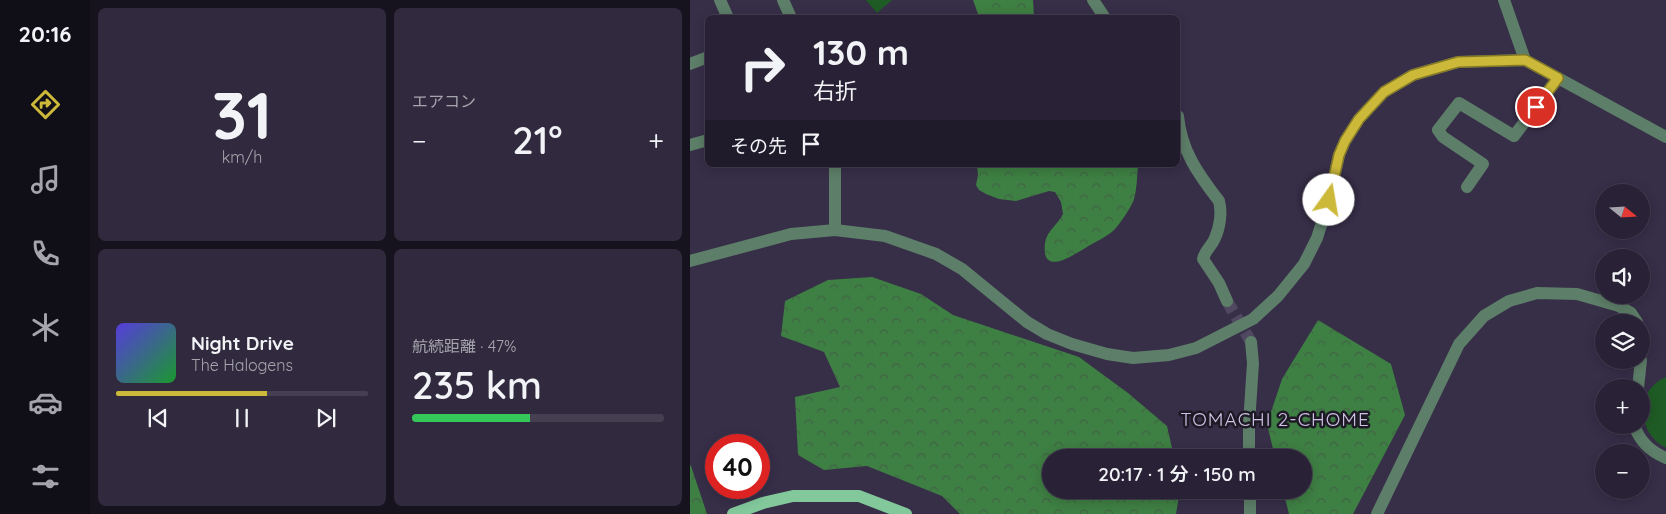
<!DOCTYPE html>
<html lang="ja">
<head>
<meta charset="utf-8">
<style>
  :root { --surface:#292236; --page:#312a3e; --text:#f1f3f6; --muted:#a5a4ad; --line:#453f51; --accent:#ccb939 }
  body { margin:0; font-family:Quicksand,"Noto Sans JP",sans-serif; background:var(--page); color:var(--text); height:100vh; display:flex; flex-direction:column; font-size:19px; white-space:nowrap }
  * { box-sizing:border-box; margin:0 }
  p { font-size:16px; color:var(--muted) }
  .icon { flex:none; width:28px; height:28px; fill:none; stroke:currentColor; stroke-width:2; stroke-linecap:round; stroke-linejoin:round }
  .map { position:relative; flex:1; overflow:hidden }
  .details { display:flex; flex-direction:column; gap:8px; padding:8px; background:#17131e; width:600px }
  .details>* { flex:none }
  .hud { position:absolute; left:15px; top:15px; width:475px; height:152px; border-radius:8px; box-shadow:0 2px 12px #0003,0 0 0 1px var(--line); background:#292236; color:var(--text); overflow:hidden }
  .needle { width:32px; rotate:108deg }
  .fabs { position:absolute; left:905px; top:184px; display:grid; gap:10px }
  .fabs a { display:grid; place-items:center; width:55px; height:55px; border-radius:50%; background:var(--surface); box-shadow:0 2px 12px #0003,0 0 0 1px var(--line); font-size:25px }
  .speed { position:absolute; left:15px; top:434px; display:flex; gap:10px; font-size:25px; font-weight:700; text-align:center }
  .speed>* { display:grid; place-content:center; width:65px; height:65px; border-radius:50%; background:var(--surface); box-shadow:0 2px 12px #0003,0 0 0 1px var(--line); line-height:1 }
  .speed .limit { border:8px solid #d22; background:#fff; color:#111 }
  .pin { position:absolute; display:grid; place-items:center; width:42px; height:42px; color:#fff; margin:-21px; border:2px solid #fff; border-radius:50%; box-shadow:0 1px 5px #0007 }
  .me { position:absolute; width:55px; margin:-28px; rotate:13deg; stroke-linejoin:round; filter:drop-shadow(0 0 4px #0008) }
  .turn { display:flex; align-items:center; gap:18px; height:105px; padding:0 25px; font-size:22px }
  .turn .icon { width:65px; height:65px; stroke-width:2.5 }
  .turn b { display:block; font-size:35px; line-height:42px }
  .then { display:flex; align-items:center; height:48px; padding:0 25px; background:#0003; gap:10px; font-size:19px }
  .big { font-size:38px; font-weight:600; line-height:1.1 }
  .details .card { flex:1; display:flex; flex-direction:column; justify-content:center; gap:8px; min-width:0; padding:0 18px; border-radius:8px; background:var(--page) }
  .details .dial { align-items:center; gap:0 }
  .dial b { font-size:65px; line-height:1 }
  .song { display:flex; align-items:center; gap:15px }
  .cover { width:60px; height:60px; border-radius:8px; background:linear-gradient(135deg,hsl(250 70% 55%),hsl(130 70% 35%)) }
  .played { height:5px; border-radius:2px; background:linear-gradient(90deg,var(--accent) 60%,var(--line) 60%) }
  .keys { display:flex; justify-content:space-around; direction:ltr }
  .heat { display:flex; justify-content:space-between; align-items:center; font-size:28px; direction:ltr }
  .charge { height:8px; border-radius:4px; background:linear-gradient(90deg,#34c759 47%,var(--line) 0) }
  .details .tiles { flex:1; display:grid; gap:8px; grid-template-columns:repeat(2,1fr) }
  .trip { position:absolute; left:352px; top:449px; width:270px; height:50px; border-radius:25px; background:var(--surface); box-shadow:0 2px 12px #0003,0 0 0 1px var(--line); font-weight:600; line-height:50px; text-align:center }
  main { display:flex; flex:1; min-height:0 }
  .tabs { display:flex; flex-direction:column; width:90px; justify-content:space-around; align-items:center; background:#100e16; color:var(--muted) }
  .tabs .icon { width:35px; height:35px }
  .tabs .active { color:var(--accent) }
  .tabs b { font-size:22px; color:var(--text) }
  .map>svg:first-child { display:block }
</style>
</head>
<body>
<main>
<nav class="tabs">
<b>20:16</b>
<svg class="icon active" aria-label="directions" viewBox="0 0 24 24"><path d="M12 3l9 9-9 9-9-9zM9 14v-3h6M13 9l2 2-2 2"/></svg>
<svg class="icon" aria-label="music" viewBox="0 0 24 24"><path d="M9 18V5l10-2v13"/><circle cx="6" cy="18" r="3"/><circle cx="16" cy="16" r="3"/></svg>
<svg class="icon" aria-label="phone" viewBox="0 0 24 24"><path d="M5 4h4l2 5-3 2q2 4 5 5l2-3 5 2v4C11 20 4 13 5 4z"/></svg>
<svg class="icon" aria-label="climate" viewBox="0 0 24 24"><path d="M12 3v18M4 7l16 10M4 17L20 7"/></svg>
<svg class="icon" aria-label="car" viewBox="0 0 24 24"><path d="M5 17H2v-5l4-1 3-4h7l3 4 3 1v5h-3M9 17h6M6 11h13"/><circle cx="7" cy="17" r="2"/><circle cx="17" cy="17" r="2"/></svg>
<svg class="icon" aria-label="filters" viewBox="0 0 24 24"><path d="M4 7h16M4 17h16"/><circle cx="9" cy="7" r="2"/><circle cx="15" cy="17" r="2"/></svg>
</nav>
<section class="details">
<div class="tiles">
<div class="card dial"><b>31</b><p>km/h</p></div>
<div class="card"><p>エアコン</p>
<div class="heat"><a>−</a><b class="big">21°</b><a>+</a></div>
</div>
<div class="card">
<div class="song"><i class="cover"></i><div><b>Night Drive</b><p>The Halogens</p></div></div>
<div class="played"></div>
<div class="keys"><svg class="icon" aria-label="previous" viewBox="0 0 24 24"><path d="M18 5L8 12l10 7zM5 5v14"/></svg><svg class="icon" aria-label="pause" viewBox="0 0 24 24"><path d="M8 5v14M16 5v14"/></svg><svg class="icon" aria-label="next" viewBox="0 0 24 24"><path d="M6 5l10 7-10 7zM19 5v14"/></svg></div>
</div>
<div class="card"><p>航続距離 · 47%</p><b class="big">235 km</b><div class="charge"></div></div>
</div>
</section>
<div class="map">
<svg width="976" height="514" viewBox="0 0 976 514">
  <defs>
    <pattern id="forest-crowns" width="20" height="18" patternUnits="userSpaceOnUse" patternTransform="scale(1.25)"><rect width="20" height="18" fill="#3e7f43"/><path d="M2 6a3 3 0 1 1 6 0M12 15a3 3 0 1 1 6 0" fill="none" stroke="#416445"/></pattern>
  </defs>
  <rect width="100%" height="100%" fill="#372e48"/>
  <g fill="#1f5c25">
    <polygon points="176,0 202,0 187,13"/>
    <path d="M976,377V448C947,434 944,390 976,377Z"/>
  </g>
  <g fill="url(#forest-crowns)">
    <polygon points="283,0 343,0 344,17 292,17 288,14"/>
    <path d="M287,165H448C447,176 447,189 444,199C442,206 428,227 423,231C416,237 405,242 397,247C383,255 351,278 355,243C357,230 368,225 373,214L371,202L365,192L359,191L326,201L309,199L296,194L289,190L286,185L288,175Z"/>
    <polygon points="182,277 231,294 263,315 389,357 438,393 477,426 484,457 361,458 361,490 490,490 486,514 270,514 252,496 177,466 134,470 108,455 105,397 150,387 134,352 91,336 95,301 138,280"/>
    <polygon points="628,320 701,364 715,415 663,514 599,514 593,490 614,490 614,458 585,457 577,424 592,379"/>
    <polygon points="0,465 1,466 17,514 0,514"/>
  </g>
  <g fill="none" stroke-linecap="round" stroke-linejoin="round">
    <polyline stroke="#504861" stroke-width="12" stroke-dasharray="12 6" stroke-linecap="butt" points="537,301 561,342"/>
    <g stroke="#5d7e68" stroke-width="12">
      <polyline points="30,0 38,18"/>
      <polyline points="93,0 101,18"/>
      <polyline points="403,0 415,18"/>
      <polyline points="814,0 835,60"/>
      <polyline points="0,64 18,57"/>
      <path d="M488,116C491,150 508,174 529,201C532,212 530,227 525,238C522,246 515,250 513,259L529,283L537,301"/>
      <polyline points="0,145 18,140"/>
      <polyline points="777,187 793,164 753,137 748,130 769,103 824,136 868,78"/>
      <polyline points="145,230 145,165"/>
      <polyline points="0,261 101,234 145,230 195,236 246,254 272,269 337,322 357,334 382,344 417,354 443,358 479,355 506,348 563,319 588,296 614,264 627,238 639,200 649,155 655,141 669,119 694,92 723,75 768,62 835,60 976,137"/>
      <polyline points="951,332 951,343"/>
      <polyline points="948,388 951,360"/>
      <path d="M944,425C950,442 960,451 976,458"/>
      <polyline points="559,458 559,424 563,363 561,342"/>
      <polyline points="560,514 560,490"/>
      <polyline points="687,514 769,344 794,316 819,301 847,293 887,294 929,306 941,313 947,322"/>
    </g>
    <polyline stroke="#82c89b" stroke-width="12" points="43,514 73,503 103,496 169,496 216,514"/>
  </g>
  <g fill="none" stroke-linecap="round" stroke-linejoin="round">
    <defs>
      <polyline id="route" points="639,200 649,155 655,141 669,119 694,92 723,75 768,62 835,60 868,78 846,107"/>
    </defs>
    <use href="#route" stroke="#857825" stroke-width="12"/>
    <use href="#route" stroke="#ccb939" stroke-width="9"/>
  </g>
  <g text-anchor="middle" dominant-baseline="central" stroke-width="5" stroke-linejoin="round" paint-order="stroke">
    <g font-size="19" letter-spacing="1" fill="#cec3e4" stroke="#1d1925">
      <text x="585" y="419">TOMACHI 2-CHOME</text>
    </g>
  </g>
</svg>
<div class="fabs">
<a><svg class="needle" viewBox="-14 -14 28 28"><path d="M0-13l5 13h-10z" fill="#e53935"/><path d="M0 13l5-13h-10z" fill="#a5a4ad"/></svg></a>
<a><svg class="icon" aria-label="sound" viewBox="0 0 24 24"><path d="M4 9h4l5-4v14l-5-4H4zM17 9q2 3 0 6"/></svg></a>
<a><svg class="icon" aria-label="layers" viewBox="0 0 24 24"><path d="M12 4l9 5-9 5-9-5zM3 14l9 5 9-5"/></svg></a>
<a>+</a>
<a>−</a>
</div>
<div class="speed"><div class="limit">40</div></div>
<div class="pin" style="left:846px;top:107px;background:#d93025"><svg class="icon" aria-label="arrive" viewBox="0 0 24 24"><path d="M6 21V4h12l-3 4 3 4H6"/></svg></div>
<svg class="me" style="left:639px;top:200px" viewBox="-20 -20 40 40"><circle r="19" fill="#fff"/><path d="M0-13L10 11 0 6-10 11z" fill="#ccb939"/></svg>
<div class="trip">20:17 · 1 分 · 150 m</div>
<div class="hud">
<div class="turn"><svg class="icon" aria-label="right" viewBox="0 0 24 24"><path d="M7 20v-9h11M14 6l5 5-5 5"/></svg><div><b>130 m</b>右折</div></div>
<div class="then">その先<svg class="icon" aria-label="arrive" viewBox="0 0 24 24"><path d="M6 21V4h12l-3 4 3 4H6"/></svg></div>
</div>
</div>
</main>
</body>
</html>
